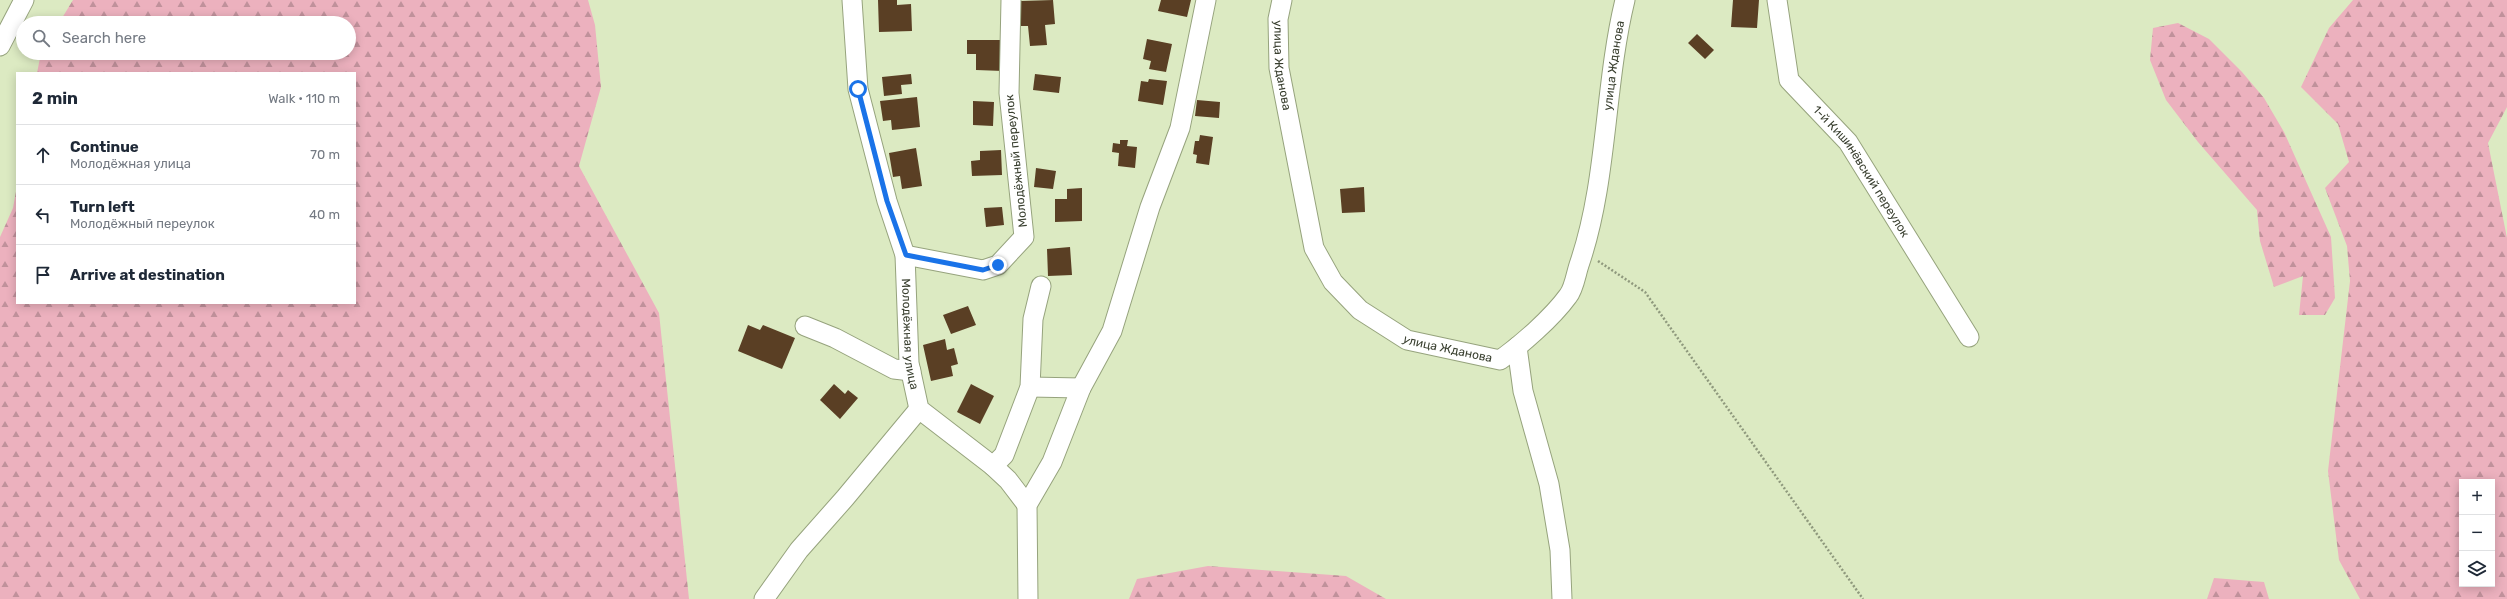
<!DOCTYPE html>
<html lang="en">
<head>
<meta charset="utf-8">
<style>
  :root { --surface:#fff; --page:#f6f6f7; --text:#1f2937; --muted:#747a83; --line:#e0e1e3 }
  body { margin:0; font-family:Rubik,sans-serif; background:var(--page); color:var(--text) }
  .controls { position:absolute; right:12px; bottom:12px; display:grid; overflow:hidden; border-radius:0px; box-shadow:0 2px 10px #0003 }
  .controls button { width:36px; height:36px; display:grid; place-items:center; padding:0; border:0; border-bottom:1px solid var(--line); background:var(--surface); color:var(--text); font:20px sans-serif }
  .stop { position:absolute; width:12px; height:12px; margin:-9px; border:3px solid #1a73e8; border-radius:50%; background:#fff }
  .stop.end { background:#1a73e8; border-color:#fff; box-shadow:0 1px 4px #0008 }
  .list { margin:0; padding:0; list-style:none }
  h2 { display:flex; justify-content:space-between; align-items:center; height:52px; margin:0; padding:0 16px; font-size:17px }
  h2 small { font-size:13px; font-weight:400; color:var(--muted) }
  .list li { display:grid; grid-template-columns:26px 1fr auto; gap:12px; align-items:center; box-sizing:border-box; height:60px; padding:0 16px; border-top:1px solid var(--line) }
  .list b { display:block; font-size:15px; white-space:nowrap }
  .list p { margin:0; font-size:13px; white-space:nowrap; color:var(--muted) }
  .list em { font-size:13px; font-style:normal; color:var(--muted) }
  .icon { flex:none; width:22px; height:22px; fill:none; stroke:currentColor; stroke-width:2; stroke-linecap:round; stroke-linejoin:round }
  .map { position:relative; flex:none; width:2507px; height:599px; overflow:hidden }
  .search { position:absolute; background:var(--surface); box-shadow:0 2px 10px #0003; left:16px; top:16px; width:340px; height:44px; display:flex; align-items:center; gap:10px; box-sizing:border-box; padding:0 14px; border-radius:22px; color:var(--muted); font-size:15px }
  .panel { position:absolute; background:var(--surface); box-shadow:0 2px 10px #0003; left:16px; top:72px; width:340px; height:232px; border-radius:0px }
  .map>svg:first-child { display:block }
  .forest { fill:url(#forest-firs); fill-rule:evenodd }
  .building { fill:#5a3f24 }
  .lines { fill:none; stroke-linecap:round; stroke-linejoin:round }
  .minor-casing { stroke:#96a37d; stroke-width:21 }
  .path { stroke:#8f997d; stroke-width:2.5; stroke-dasharray:2 2; stroke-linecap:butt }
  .minor { stroke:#fff; stroke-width:19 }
  .route { stroke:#1a73e8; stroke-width:5 }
  .labels { text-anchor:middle; stroke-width:4; stroke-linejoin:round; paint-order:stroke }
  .street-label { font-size:12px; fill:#393f2f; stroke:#fff }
</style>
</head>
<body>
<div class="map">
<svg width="2507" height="599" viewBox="0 0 2507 599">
  <defs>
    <pattern id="forest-firs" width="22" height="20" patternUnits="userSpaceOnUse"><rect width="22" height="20" fill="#ecb1be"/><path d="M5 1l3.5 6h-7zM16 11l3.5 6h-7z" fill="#c0919b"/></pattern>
  </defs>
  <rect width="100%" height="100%" fill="#dceac2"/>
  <path class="forest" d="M73,0H588L595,25L601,87L579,166L659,313L689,599H0V237L13,208L17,186V303H355V73H37L41,53H349V23H59Z
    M2353,0H2507V107L2488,143L2507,238V599H2360L2339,560L2328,471L2350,281L2347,246L2325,188L2349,162L2338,124L2301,87L2329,28ZM2462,482H2492V584H2462Z
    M2178,23L2209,39L2242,72L2264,98L2284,132L2331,237L2335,298L2325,315H2299L2303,276L2274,287L2260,241L2257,210L2198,142L2166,100L2150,60L2153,28Z
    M1208,566L1346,576L1386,599H1129L1137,579Z
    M2214,578L2264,582L2269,599H2207Z"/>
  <path class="building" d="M878,0H897V5L911,4L912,31L879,32Z
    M1053,0L1055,24L1045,25L1047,45L1030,46L1028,26H1021L1020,1Z
    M1161,0H1191L1187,17L1158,11Z
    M1733,0H1759L1757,28L1731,27Z
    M1697,34L1714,50L1705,59L1688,43Z
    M1147,39L1172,44L1166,72L1149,69L1151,61L1143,59Z
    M967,40H1004L1003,71L976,70V54H967Z
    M911,74L912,84L901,85L902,94L884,96L882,77Z
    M1035,74L1061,77L1059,93L1033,90Z
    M1149,79L1167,81L1163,105L1138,101L1141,81L1148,82Z
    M917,97L920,127L892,130L891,120L883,121L880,101Z
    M1197,100L1220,102L1219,118L1195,116Z
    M973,101L994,102L993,126L973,125Z
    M1200,135L1213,137L1209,165L1196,163L1197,155L1193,154L1195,141H1199Z
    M1120,140H1128L1127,146L1137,147L1135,168L1118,166L1119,153L1112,152L1113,143L1120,144Z
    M916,148L922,186L902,189L900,176L893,177L889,153Z
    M1001,150L1002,175L972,176L971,161L980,160V151Z
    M1036,168L1056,171L1053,189L1034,187Z
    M1364,187L1365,212L1342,213L1340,189Z
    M1082,188V221L1055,222V199H1067V189Z
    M1002,207L1004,225L986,227L984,208Z
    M1070,247L1072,275L1048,276L1047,249Z
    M968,306L976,325L951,334L943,315Z
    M748,325L760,330L763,325L795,338L782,369L738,351Z
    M945,339L947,350L954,348L958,364L951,366L953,376L931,381L923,345Z
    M834,384L845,394L848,390L858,398L840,419L820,400Z
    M971,384L994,396L980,424L957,412Z"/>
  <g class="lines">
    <g class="minor-casing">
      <g id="minor">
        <path id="s1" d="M852,0L858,89L887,201L905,255L909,363L919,409L993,466L1008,480L1027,505"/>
        <path id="s2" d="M1282,0L1278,19L1279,68L1314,248L1333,282L1360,310L1407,340L1500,360C1521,345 1552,318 1568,296C1574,289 1576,274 1579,265C1608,181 1604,86 1625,0"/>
        <path id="s3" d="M1777,0L1789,80L1848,142L1969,337"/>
        <path d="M0,46L24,0"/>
        <path d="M905,255L983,270L998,265L1024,237L1009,93L1011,0"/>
        <path d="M805,326L835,338L894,369L911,371"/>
        <path d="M1517,347L1523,391L1549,484L1560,550L1562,599"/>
        <path d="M1030,387L1081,388"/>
        <path d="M993,466L1004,455L1030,387L1033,319L1041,286"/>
        <path d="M764,599L799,550L845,498L919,409"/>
        <path d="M1028,599L1027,505L1052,462L1081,388L1112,331L1150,207L1180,128L1206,0"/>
      </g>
    </g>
    <path class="path" d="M1598,261L1645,292L1863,599"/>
    <use href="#minor" class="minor"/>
  </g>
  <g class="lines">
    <path class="route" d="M858,89L887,201L906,255L983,270L998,265"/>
  </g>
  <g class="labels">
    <g class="street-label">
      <text dy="4" stroke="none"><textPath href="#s2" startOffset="66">улица Жданова</textPath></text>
      <text dy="4" stroke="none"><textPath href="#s2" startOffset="810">улица Жданова</textPath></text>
      <text transform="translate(1016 161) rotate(-96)" y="4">Молодёжный переулок</text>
      <text dy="4" stroke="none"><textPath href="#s3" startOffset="198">1-й Кишинёвский переулок</textPath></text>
      <text dy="4" stroke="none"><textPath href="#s1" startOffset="341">Молодёжная улица</textPath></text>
      <text dy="4" stroke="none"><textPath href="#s2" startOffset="427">улица Жданова</textPath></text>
    </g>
  </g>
</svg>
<div class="controls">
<button>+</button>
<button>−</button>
<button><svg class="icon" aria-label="layers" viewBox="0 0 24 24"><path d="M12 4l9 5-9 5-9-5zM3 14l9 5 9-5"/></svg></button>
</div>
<div class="stop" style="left:858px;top:89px"></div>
<div class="stop end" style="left:998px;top:265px"></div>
<div class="search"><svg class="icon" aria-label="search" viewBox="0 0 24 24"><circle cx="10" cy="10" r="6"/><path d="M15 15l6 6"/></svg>Search here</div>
<section class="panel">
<h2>2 min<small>Walk · 110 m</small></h2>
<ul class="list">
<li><svg class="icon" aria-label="ahead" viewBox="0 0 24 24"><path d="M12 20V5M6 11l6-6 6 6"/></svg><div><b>Continue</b><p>Молодёжная улица</p></div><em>70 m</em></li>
<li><svg class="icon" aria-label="left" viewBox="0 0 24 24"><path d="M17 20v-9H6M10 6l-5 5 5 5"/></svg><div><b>Turn left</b><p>Молодёжный переулок</p></div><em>40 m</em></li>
<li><svg class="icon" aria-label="arrive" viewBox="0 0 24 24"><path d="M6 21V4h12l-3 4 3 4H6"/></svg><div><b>Arrive at destination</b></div></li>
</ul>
</section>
</div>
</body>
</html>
